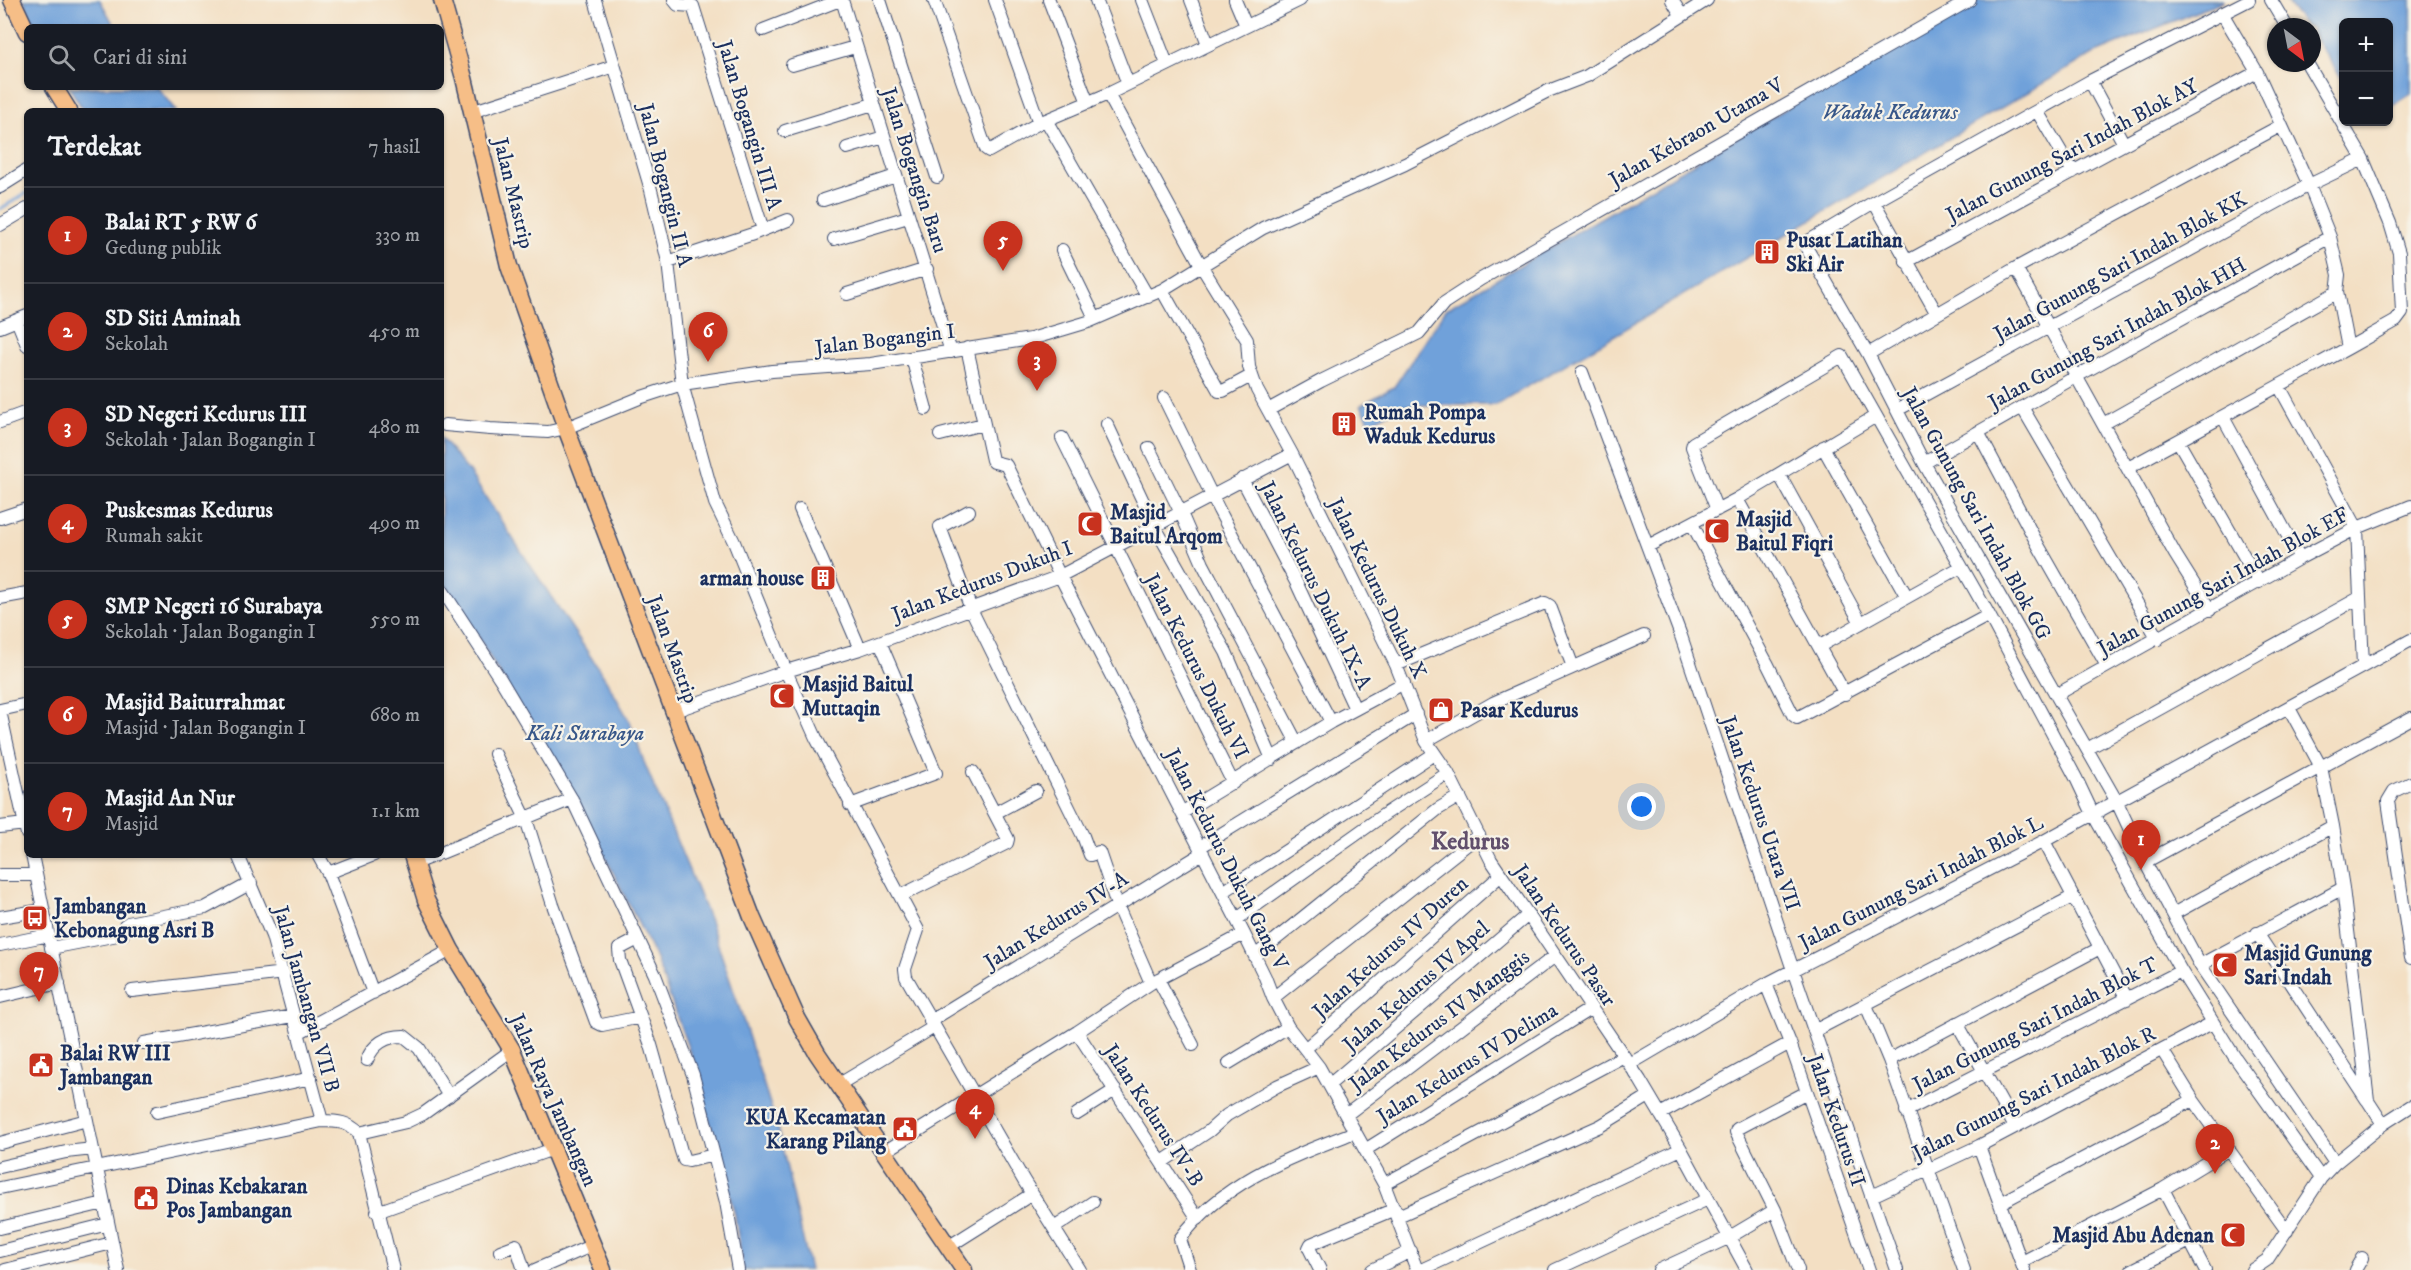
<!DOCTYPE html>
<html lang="id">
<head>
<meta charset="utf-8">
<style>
  :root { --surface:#171b24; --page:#242831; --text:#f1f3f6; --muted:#9ea1a6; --line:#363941; --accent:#c8321e }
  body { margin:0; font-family:"IM FELL DW Pica",serif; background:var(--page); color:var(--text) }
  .controls { position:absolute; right:18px; top:18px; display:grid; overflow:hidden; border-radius:9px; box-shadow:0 2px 4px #0004 }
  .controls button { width:54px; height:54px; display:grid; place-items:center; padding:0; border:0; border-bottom:2px solid var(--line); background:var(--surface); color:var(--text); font:30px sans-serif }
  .compass { position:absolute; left:2267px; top:18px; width:54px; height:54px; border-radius:50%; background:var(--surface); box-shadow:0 2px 4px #0004; rotate:148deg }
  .you { position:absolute; left:1642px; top:807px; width:21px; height:21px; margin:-15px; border:4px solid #fff; border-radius:50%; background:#1a73e8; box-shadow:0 0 0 9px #1a73e833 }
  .badge { display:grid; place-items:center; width:39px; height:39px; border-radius:50%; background:var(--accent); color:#fff; font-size:20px; font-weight:700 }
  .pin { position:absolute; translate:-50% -50px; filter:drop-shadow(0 2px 3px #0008) }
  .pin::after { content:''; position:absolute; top:32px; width:21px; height:18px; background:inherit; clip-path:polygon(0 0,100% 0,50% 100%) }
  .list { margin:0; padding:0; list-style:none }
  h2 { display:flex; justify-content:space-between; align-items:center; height:78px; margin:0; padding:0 24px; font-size:26px }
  h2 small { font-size:20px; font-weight:400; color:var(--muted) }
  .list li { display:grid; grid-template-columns:39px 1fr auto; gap:18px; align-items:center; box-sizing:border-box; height:96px; padding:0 24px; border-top:2px solid var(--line) }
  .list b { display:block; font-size:22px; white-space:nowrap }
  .list p { margin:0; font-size:20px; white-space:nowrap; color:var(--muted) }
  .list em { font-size:20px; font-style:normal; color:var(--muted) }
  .icon { flex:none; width:33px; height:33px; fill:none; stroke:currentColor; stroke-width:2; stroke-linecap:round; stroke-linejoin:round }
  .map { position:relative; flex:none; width:2411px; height:1270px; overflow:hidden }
  .search { position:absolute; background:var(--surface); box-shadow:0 2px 4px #0004; left:24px; top:24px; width:420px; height:66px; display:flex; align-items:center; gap:15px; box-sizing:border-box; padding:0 21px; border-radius:9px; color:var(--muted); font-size:22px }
  .panel { position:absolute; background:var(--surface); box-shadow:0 2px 4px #0004; left:24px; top:108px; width:420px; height:750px; border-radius:9px }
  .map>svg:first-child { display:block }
  .water { fill:#6fa1da; stroke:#45689c; stroke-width:1.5 }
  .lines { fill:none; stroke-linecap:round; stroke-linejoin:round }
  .stream { stroke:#6fa1da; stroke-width:3 }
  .minor-casing { stroke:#3b496d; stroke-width:14 }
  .major-casing { stroke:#3b496d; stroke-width:19 }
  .minor { stroke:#fff; stroke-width:12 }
  .major { stroke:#f6be87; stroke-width:16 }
  .labels { text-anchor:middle; stroke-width:4.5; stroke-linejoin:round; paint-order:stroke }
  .street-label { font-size:21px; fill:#1b2f5e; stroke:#f7f3e8 }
  .poi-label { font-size:21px; font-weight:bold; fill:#1b2f5e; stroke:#f7f3e8; text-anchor:start }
  .water-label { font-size:22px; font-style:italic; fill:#385789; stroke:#f7f3e8 }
  .quarter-label { font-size:24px; font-weight:bold; fill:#614f6c; stroke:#f7f3e8 }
</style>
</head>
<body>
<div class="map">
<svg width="2411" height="1270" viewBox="0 0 2411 1270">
  <rect width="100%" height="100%" fill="#f7f3e8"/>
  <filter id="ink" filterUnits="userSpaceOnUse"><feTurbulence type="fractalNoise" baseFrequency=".0167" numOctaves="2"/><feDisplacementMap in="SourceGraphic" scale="12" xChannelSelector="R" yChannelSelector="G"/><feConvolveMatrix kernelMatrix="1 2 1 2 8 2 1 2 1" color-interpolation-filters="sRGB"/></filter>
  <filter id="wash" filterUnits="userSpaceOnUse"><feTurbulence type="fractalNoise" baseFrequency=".008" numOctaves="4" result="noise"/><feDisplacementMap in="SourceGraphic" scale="24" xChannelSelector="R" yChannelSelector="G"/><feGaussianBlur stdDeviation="1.35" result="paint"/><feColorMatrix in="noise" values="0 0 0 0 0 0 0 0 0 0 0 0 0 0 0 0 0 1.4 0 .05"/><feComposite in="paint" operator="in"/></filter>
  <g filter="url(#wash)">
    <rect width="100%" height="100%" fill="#f3dfc3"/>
    <path class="water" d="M24,0H100L115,27H35Z
      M1979,0H2225L2093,54L1496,405H1403L1370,423L1361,405L1394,387L1446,309L1891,47Z
      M2285,0H2411V94L2389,108L2388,22H2344L2343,80L2312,34V27H2306Z
      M69,87H157L176,111H84Z
      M441,438L469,472L606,680L630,722L644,762L710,921L739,1007L778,1129L810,1270H743L735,1215L693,1061L656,959L597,840L463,611L441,580Z"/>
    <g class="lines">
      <path class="stream" d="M0,209L27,193"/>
    </g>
  </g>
  <g filter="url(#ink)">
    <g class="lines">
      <g class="minor-casing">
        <path id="minor" d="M595,0L651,190L668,262L682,384L715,503L734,542L786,671L816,738L918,930L905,969L906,977L1024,1181L1080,1270
          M674,0L678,5L693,6
          M842,0L951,352
          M880,0L937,177
          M934,0L986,149L989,151L1039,123L1108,94L1300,0
          M995,0L1039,123
          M1049,0L1088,103
          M1096,0L1128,84
          M1142,0L1167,64
          M1191,0L1208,44
          M1235,0L1246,26
          M1672,0L1682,16
          M2249,0L2090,81L1874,202L1807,242L1806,247L1868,354L1924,463L2117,802L2145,862L2200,965L2335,1163
          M2271,0L2287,27
          M693,6L763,230
          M2222,13L2257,72L2309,185L2330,237L2339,275L2337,292L2348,348
          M763,30L840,0
          M792,65L855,47
          M2090,81L2124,144
          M1108,94L1202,267L1247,340L1249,367L1257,390L1292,454L1396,665L1426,741L1448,773L1491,860L1640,1080L1681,1149L1747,1270
          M2037,111L2073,172
          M471,112L614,66
          M1046,120L1148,297
          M785,131L873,104
          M847,148L884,137
          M0,187L27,170
          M823,200L896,176
          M1874,202L1937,314
          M0,225L27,209
          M834,239L908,217
          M1062,250L1095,318
          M668,262L753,234L788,220
          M1906,262L2257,72
          M2016,268L2175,554L2210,610
          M1162,290L1219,391H1223L1251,376
          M847,294L927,269
          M17,320L27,345
          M0,327L27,316
          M967,348L992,460L994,462L1006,465L1060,576L1244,934L1265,977L1273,998L1288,1027L1319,1067L1384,1184L1417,1270
          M1868,354L2016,268L2282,125
          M912,358L926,409
          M1582,372L1681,636L1793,970L1897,1270
          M2279,386L2357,528L2363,666
          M1164,398L1219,510L1331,722
          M2022,407L2158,639
          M1268,410L1321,381L1419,333L1444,303L1481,279L1970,0
          M1897,410L2309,185L2363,159
          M2223,417L2300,558
          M0,422L27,412
          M1107,424L1155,527L1226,652L1272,759
          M2103,424L2337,292
          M445,425L490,429L548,432L566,428L642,397L682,384L772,371L871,364L1031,339L1088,322L1162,290L1263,228L1405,164L1548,91L1587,76L1707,0
          M1978,432L2038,545L2107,666
          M940,435L983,424
          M1062,438L1233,783
          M2178,441L2259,582
          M1823,447L1907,597
          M1149,448L1181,513L1203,564L1297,743
          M1924,463L2077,376L2330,237
          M2128,468L2348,348L2396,321L2402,313L2399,253L2390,223L2363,159L2307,63
          M1779,474L1861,623
          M1242,479L1297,584L1355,709
          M1737,499L1845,694
          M800,509L860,649
          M1717,510L1692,447L1693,443L1842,356L1989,615L2076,778L2093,814L2181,971L2234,1056L2321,1178
          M969,511L940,527L971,609L1083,836L1090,855L1099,852L1117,905L1151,983
          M0,518L27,509
          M1692,524L1767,663L1793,715L1797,718L1989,615
          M1648,546L1737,499L1876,416
          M441,588L501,680L573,801L655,975L693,1075L726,1202L738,1270
          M0,598L27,593
          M1820,646L1961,567
          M1396,665L1545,603L1550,606L1573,667
          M2056,695L2300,558L2357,528L2411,506
          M2289,708L2321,767L2333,826L2343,888L2368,1101L2383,1124
          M0,710L27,704
          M0,711L27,834
          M672,712L786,671L860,649L1060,576L1292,454
          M1426,741L1493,703L1644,636
          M2087,749L2359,598
          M495,754L526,819L553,905L596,1022L602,1025L641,1017
          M2411,783L2394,791L2388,801L2411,958
          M850,805L936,773L880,642
          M1183,812L1331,722L1404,683
          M995,813L1036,791
          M0,827L25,824
          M2044,841L2127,999
          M1200,847L1416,714
          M441,853L572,799
          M32,855L118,1270
          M238,855L272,936L322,1121
          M318,855L328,873L373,993
          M2145,862L2411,718
          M415,863L436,855
          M328,873L374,855
          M0,875H36
          M1223,892L1434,754
          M900,896L1007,843L1008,839L973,772
          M2173,914L2333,826
          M0,917L43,910
          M1237,919L1385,814L1448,773
          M2257,933L2367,1100
          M638,939L619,949L620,960L651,1045L681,1151L684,1160L689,1161L714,1155
          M0,945L49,935
          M51,948L123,934L125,925L128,923L205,908L251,883
          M1255,956L1438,809L1460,796
          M2200,965L2343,888
          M1158,979L1193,1045
          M1766,984L1790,1043L1869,1270
          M132,991L284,973
          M0,997L59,983
          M1273,998L1479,835
          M1866,1005L1889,1060L1964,1270
          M930,1021L1203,853
          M1957,1023L2015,1127
          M1814,1031L2072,897
          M1077,1032L1198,1219
          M298,1033L451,950
          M144,1043L293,1016
          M1305,1049L1501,875
          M2162,1050L2193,1100L2287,1231
          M367,1060C373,1044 386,1036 404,1036L419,1048L449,1096
          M1889,1060L2100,948
          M1229,1063L1288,1027
          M1630,1064L1766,984L2044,841L2411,640
          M838,1085L934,1027
          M1329,1085L1528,915
          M1906,1111L2181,971
          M157,1112L311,1078
          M1077,1114L1115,1090
          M1660,1114L1790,1043
          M1346,1115L1555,956
          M359,1133L406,1122L423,1114L512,1050
          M359,1133L393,1270
          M0,1143L87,1120
          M1979,1146L2024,1270
          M1365,1150L1590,1009
          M884,1152L1077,1032L1151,983L1244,934
          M1162,1162L1209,1131L1227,1115L1277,1086L1319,1067
          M0,1167L66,1152L93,1149
          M1384,1184L1624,1056
          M0,1188L322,1121C338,1121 348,1122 359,1133
          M2163,1189L2205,1270
          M1872,1196L1979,1146L2212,1023
          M2002,1202L2193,1100
          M377,1212L553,1149
          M1398,1216L1600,1126L1649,1096
          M0,1228L104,1203
          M1054,1228L1093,1202
          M948,1247L1032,1194
          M0,1251L108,1224
          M500,1251L516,1245L524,1270
          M2022,1262L2163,1189L2229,1149
          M5,1270L112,1243
          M535,1270L593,1245
          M1190,1270L1180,1239C1223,1181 1291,1157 1355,1132
          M1320,1270L1309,1248L1311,1244L1395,1209
          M1372,1270L1411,1251
          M1421,1270L1681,1149
          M1555,1270L1708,1199
          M1659,1270L1728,1238L1775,1210
          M1798,1270L1775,1210L1736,1132L1737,1129L1807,1092
          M2132,1270L2190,1241
          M2252,1270L2267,1260L2321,1178L2335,1163L2383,1124L2411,1106
          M2355,1270L2362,1258"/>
      </g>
      <g class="major-casing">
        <path id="major" d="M12,0L27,32
          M442,0L464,78L509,266L566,428L752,917L797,1018L817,1053L964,1270
          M54,87L69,111
          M412,855L426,900L451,950L512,1050L603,1270"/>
      </g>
      <use href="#minor" class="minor"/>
      <use href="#major" class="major"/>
    </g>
  </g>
  <defs>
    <g id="building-square" transform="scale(1.35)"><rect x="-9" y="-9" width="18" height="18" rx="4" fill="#c8321e" stroke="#f7f3e8"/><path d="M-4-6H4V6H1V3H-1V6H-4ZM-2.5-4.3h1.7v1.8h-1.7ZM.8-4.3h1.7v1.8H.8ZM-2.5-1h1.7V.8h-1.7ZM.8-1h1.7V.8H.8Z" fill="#fff"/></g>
    <g id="mosque-square" transform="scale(1.35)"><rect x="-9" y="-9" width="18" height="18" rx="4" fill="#c8321e" stroke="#f7f3e8"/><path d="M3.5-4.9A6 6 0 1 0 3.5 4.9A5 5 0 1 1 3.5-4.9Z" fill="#fff"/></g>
    <g id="shop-square" transform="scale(1.35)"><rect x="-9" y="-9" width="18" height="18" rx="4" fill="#c8321e" stroke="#f7f3e8"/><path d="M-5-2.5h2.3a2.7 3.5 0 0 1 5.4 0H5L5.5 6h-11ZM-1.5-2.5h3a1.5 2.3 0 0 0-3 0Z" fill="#fff"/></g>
    <g id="bus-square" transform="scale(1.35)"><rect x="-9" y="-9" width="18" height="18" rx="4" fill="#c8321e" stroke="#f7f3e8"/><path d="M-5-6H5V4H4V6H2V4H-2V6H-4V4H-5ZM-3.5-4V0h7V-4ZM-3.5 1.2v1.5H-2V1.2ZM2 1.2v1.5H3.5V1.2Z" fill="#fff"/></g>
    <g id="civic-square" transform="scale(1.35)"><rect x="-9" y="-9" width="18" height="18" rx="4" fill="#c8321e" stroke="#f7f3e8"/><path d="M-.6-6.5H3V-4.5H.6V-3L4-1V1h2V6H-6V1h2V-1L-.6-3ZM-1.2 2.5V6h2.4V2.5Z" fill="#fff"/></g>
  </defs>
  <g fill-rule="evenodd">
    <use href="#building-square" x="1767" y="252"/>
    <use href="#building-square" x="1344" y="424"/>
    <use href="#mosque-square" x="1090" y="524"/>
    <use href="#mosque-square" x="1717" y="531"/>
    <use href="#building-square" x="823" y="578"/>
    <use href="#mosque-square" x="782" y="696"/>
    <use href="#shop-square" x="1441" y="710"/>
    <use href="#bus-square" x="35" y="918"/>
    <use href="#mosque-square" x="2225" y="965"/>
    <use href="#civic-square" x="41" y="1065"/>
    <use href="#civic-square" x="905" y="1129"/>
    <use href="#civic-square" x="146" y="1198"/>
    <use href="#mosque-square" x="2233" y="1235"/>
  </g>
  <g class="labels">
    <g class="street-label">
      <text transform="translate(750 125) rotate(73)" y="7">Jalan Bogangin III A</text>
      <text transform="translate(1696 132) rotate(-30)" y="7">Jalan Kebraon Utama V</text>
      <text transform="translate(2072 150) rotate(-28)" y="7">Jalan Gunung Sari Indah Blok AY</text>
      <text transform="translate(915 170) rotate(72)" y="7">Jalan Bogangin Baru</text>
      <text transform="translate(666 185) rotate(76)" y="7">Jalan Bogangin II A</text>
      <text transform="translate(514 193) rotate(76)" y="7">Jalan Mastrip</text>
      <text transform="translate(2120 266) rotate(-29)" y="7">Jalan Gunung Sari Indah Blok KK</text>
      <text transform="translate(2117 333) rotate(-29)" y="7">Jalan Gunung Sari Indah Blok HH</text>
      <text transform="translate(885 339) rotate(-7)" y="7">Jalan Bogangin I</text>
      <text transform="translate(1977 513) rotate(61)" y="7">Jalan Gunung Sari Indah Blok GG</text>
      <text transform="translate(982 581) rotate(-21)" y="7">Jalan Kedurus Dukuh I</text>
      <text transform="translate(2223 581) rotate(-29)" y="7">Jalan Gunung Sari Indah Blok EF</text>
      <text transform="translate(1316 585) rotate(64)" y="7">Jalan Kedurus Dukuh IX-A</text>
      <text transform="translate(1378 588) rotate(64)" y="7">Jalan Kedurus Dukuh X</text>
      <text transform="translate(673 649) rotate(70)" y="7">Jalan Mastrip</text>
      <text transform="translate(1197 666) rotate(63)" y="7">Jalan Kedurus Dukuh VI</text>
      <text transform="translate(1761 813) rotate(71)" y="7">Jalan Kedurus Utara VII</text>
      <text transform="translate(1227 859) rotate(63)" y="7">Jalan Kedurus Dukuh Gang V</text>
      <text transform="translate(1921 882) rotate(-27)" y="7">Jalan Gunung Sari Indah Blok L</text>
      <text transform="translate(1056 920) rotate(-32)" y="7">Jalan Kedurus IV-A</text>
      <text transform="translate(1565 935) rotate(56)" y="7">Jalan Kedurus Pasar</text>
      <text transform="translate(1390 947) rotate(-42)" y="7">Jalan Kedurus IV Duren</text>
      <text transform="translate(1416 986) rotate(-41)" y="7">Jalan Kedurus IV Apel</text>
      <text transform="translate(307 999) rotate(74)" y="7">Jalan Jambangan VII B</text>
      <text transform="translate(1439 1020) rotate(-37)" y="7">Jalan Kedurus IV Manggis</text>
      <text transform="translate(2035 1024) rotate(-27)" y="7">Jalan Gunung Sari Indah Blok T</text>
      <text transform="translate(1467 1063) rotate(-32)" y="7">Jalan Kedurus IV Delima</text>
      <text transform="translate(2034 1093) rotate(-27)" y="7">Jalan Gunung Sari Indah Blok R</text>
      <text transform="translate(554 1100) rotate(66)" y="7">Jalan Raya Jambangan</text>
      <text transform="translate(1154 1115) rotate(57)" y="7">Jalan Kedurus IV-B</text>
      <text transform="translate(1837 1120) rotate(71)" y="7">Jalan Kedurus II</text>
    </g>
    <g class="poi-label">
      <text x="1786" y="247">Pusat Latihan<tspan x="1786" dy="24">Ski Air</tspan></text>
      <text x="1364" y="419">Rumah Pompa<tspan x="1364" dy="24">Waduk Kedurus</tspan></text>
      <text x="1110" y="519">Masjid<tspan x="1110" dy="24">Baitul Arqom</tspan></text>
      <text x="1736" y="526">Masjid<tspan x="1736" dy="24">Baitul Fiqri</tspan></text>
      <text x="804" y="585" text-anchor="end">arman house</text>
      <text x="802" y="691">Masjid Baitul<tspan x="802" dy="24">Muttaqin</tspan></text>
      <text x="1460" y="717">Pasar Kedurus</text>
      <text x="54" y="913">Jambangan<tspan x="54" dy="24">Kebonagung Asri B</tspan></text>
      <text x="2244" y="960">Masjid Gunung<tspan x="2244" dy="24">Sari Indah</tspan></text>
      <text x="60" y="1060">Balai RW III<tspan x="60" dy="24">Jambangan</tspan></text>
      <text x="886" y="1124" text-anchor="end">KUA Kecamatan<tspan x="886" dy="24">Karang Pilang</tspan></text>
      <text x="166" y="1193">Dinas Kebakaran<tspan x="166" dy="24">Pos Jambangan</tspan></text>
      <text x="2214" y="1242" text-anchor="end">Masjid Abu Adenan</text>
    </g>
    <g class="water-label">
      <text x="1890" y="119">Waduk Kedurus</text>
      <text x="585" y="740">Kali Surabaya</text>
    </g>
    <g class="quarter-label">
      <text x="1470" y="849">Kedurus</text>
    </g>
  </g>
</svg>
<div class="controls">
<button>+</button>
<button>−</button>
</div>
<svg class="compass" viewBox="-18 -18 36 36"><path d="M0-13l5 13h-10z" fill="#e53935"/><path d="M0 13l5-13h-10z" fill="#9ea1a6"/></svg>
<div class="you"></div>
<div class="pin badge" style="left:2141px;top:870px">1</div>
<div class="pin badge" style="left:2215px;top:1174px">2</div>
<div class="pin badge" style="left:1037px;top:391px">3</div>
<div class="pin badge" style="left:975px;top:1139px">4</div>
<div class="pin badge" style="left:1003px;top:271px">5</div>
<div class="pin badge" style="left:708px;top:362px">6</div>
<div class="pin badge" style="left:39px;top:1002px">7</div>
<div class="search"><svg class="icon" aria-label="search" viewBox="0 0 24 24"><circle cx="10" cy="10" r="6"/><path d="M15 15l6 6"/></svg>Cari di sini</div>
<section class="panel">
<h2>Terdekat<small>7 hasil</small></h2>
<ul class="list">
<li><span class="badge">1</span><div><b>Balai RT 5 RW 6</b><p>Gedung publik</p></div><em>330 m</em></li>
<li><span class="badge">2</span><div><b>SD Siti Aminah</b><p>Sekolah</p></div><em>450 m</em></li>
<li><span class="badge">3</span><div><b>SD Negeri Kedurus III</b><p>Sekolah · Jalan Bogangin I</p></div><em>480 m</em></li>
<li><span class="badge">4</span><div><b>Puskesmas Kedurus</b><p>Rumah sakit</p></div><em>490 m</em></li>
<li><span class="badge">5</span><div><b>SMP Negeri 16 Surabaya</b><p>Sekolah · Jalan Bogangin I</p></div><em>550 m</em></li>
<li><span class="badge">6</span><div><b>Masjid Baiturrahmat</b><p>Masjid · Jalan Bogangin I</p></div><em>680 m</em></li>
<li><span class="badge">7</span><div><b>Masjid An Nur</b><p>Masjid</p></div><em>1.1 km</em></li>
</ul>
</section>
</div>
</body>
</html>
